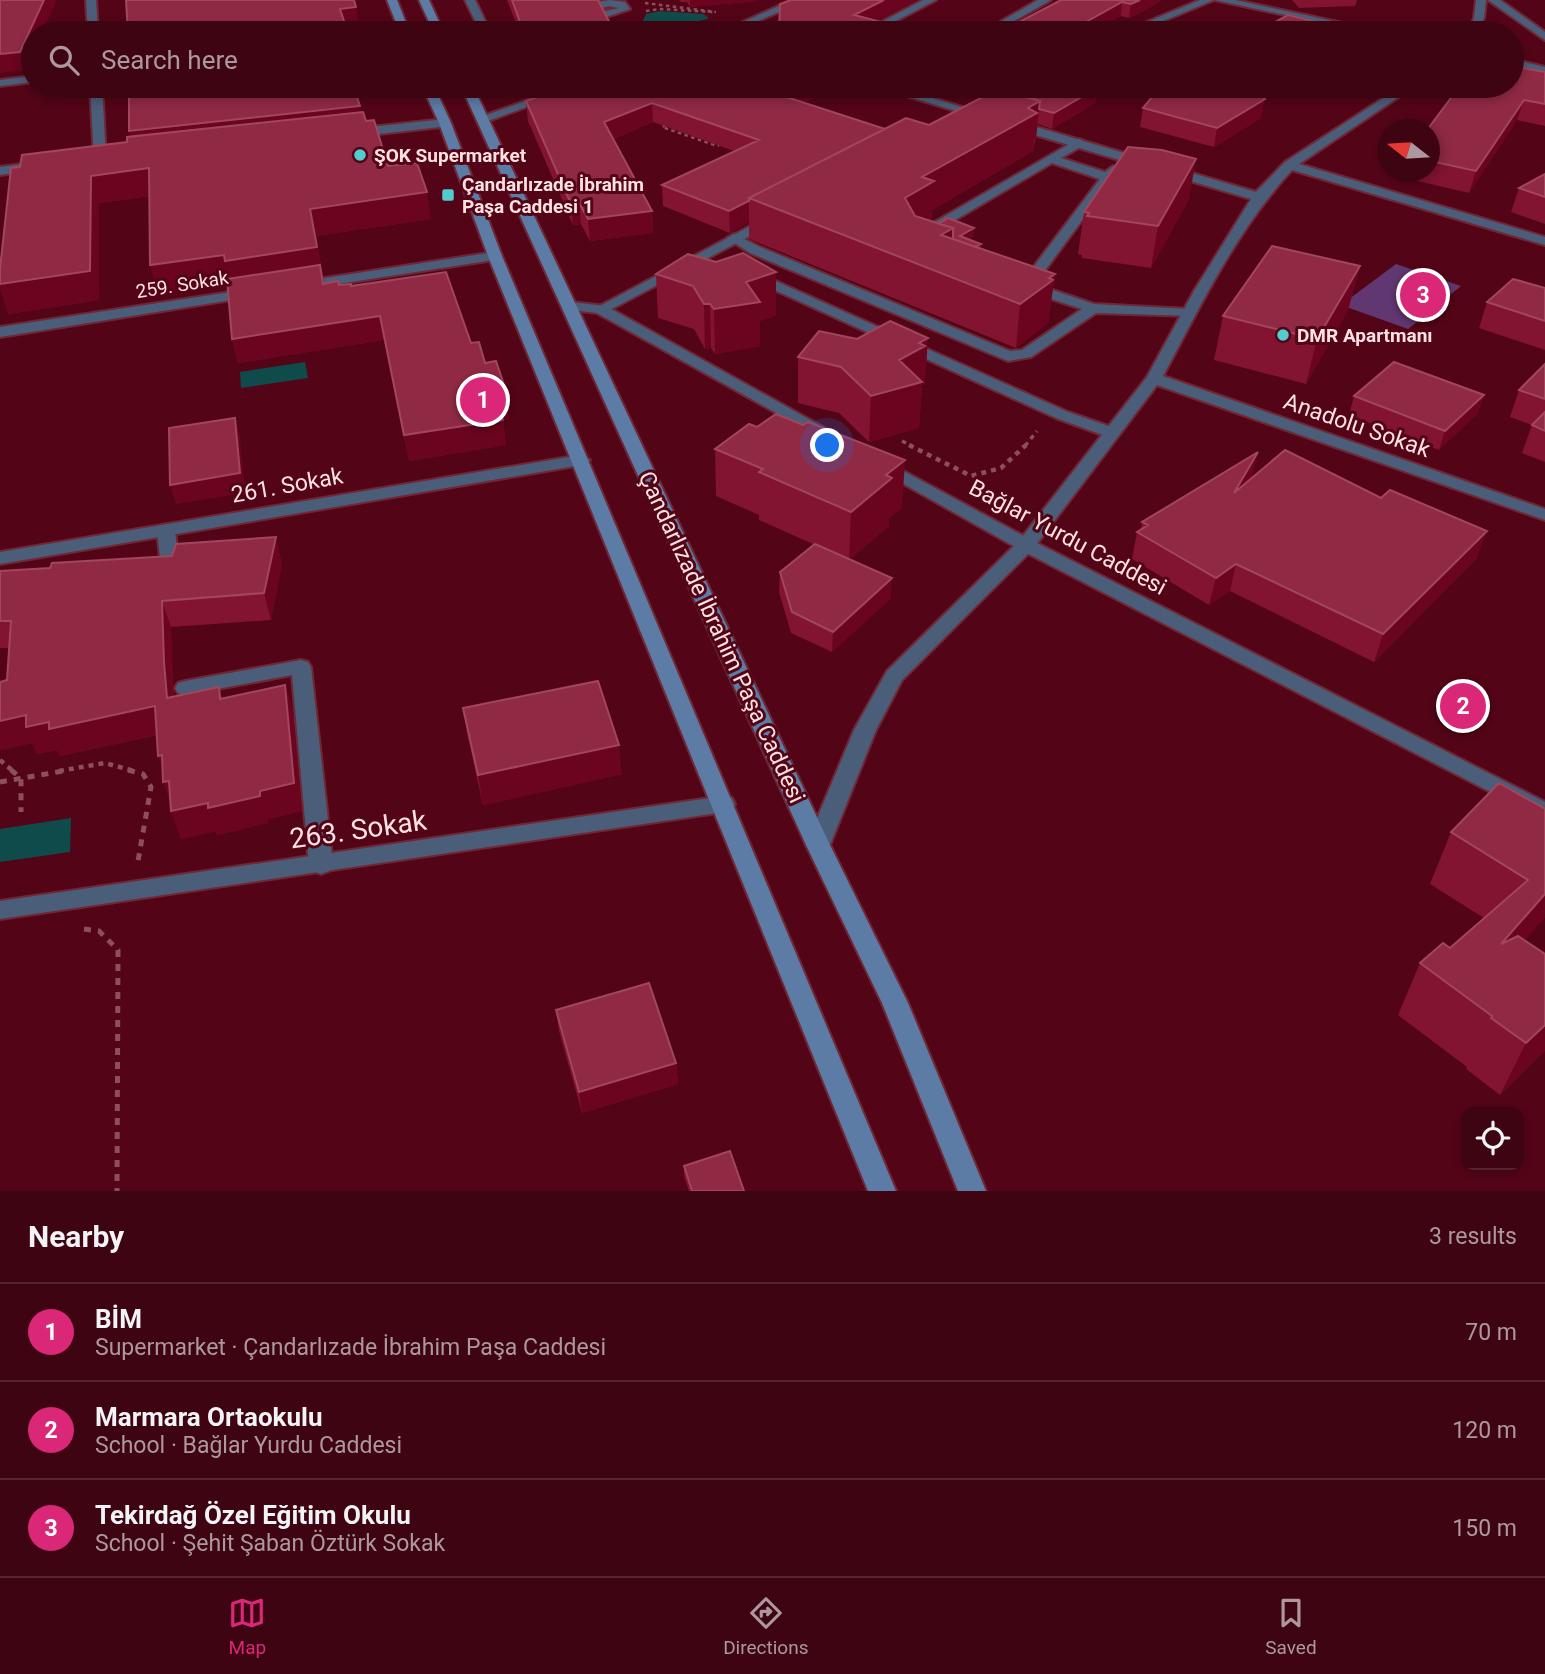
<!DOCTYPE html>
<html lang="en">
<head>
<meta charset="utf-8">
<style>
  :root { --surface:#3e0411; --page:#49121f; --text:#f1f3f6; --muted:#ad989f; --line:#572531; --accent:#db2777 }
  body { margin:0; font-family:Roboto,sans-serif; background:var(--page); color:var(--text) }
  .controls { position:absolute; right:21px; bottom:21px; display:grid; overflow:hidden; border-radius:14px; box-shadow:0 4px 10px #0003 }
  .controls button { width:63px; height:63px; display:grid; place-items:center; padding:0; border:0; border-bottom:2px solid var(--line); background:var(--surface); color:var(--text); font:35px sans-serif }
  .compass { position:absolute; left:1377px; top:119px; width:63px; height:63px; border-radius:50%; background:var(--surface); box-shadow:0 4px 10px #0003; rotate:287deg }
  .you { position:absolute; left:828px; top:446px; width:24px; height:24px; margin:-18px; border:5px solid #fff; border-radius:50%; background:#1a73e8; box-shadow:0 0 0 10px #1a73e833 }
  .badge { display:grid; place-items:center; width:46px; height:46px; border-radius:50%; background:var(--accent); color:#fff; font-size:23px; font-weight:700 }
  .pin { position:absolute; translate:-50% -50%; border:4px solid #fff; box-shadow:0 2px 7px #0006 }
  .list { margin:0; padding:0; list-style:none }
  h2 { display:flex; justify-content:space-between; align-items:center; height:91px; margin:0; padding:0 28px; font-size:30px }
  h2 small { font-size:23px; font-weight:400; color:var(--muted) }
  .list li { display:grid; grid-template-columns:46px 1fr auto; gap:21px; align-items:center; box-sizing:border-box; height:98px; padding:0 28px; border-top:2px solid var(--line) }
  .list b { display:block; font-size:26px; white-space:nowrap }
  .list p { margin:0; font-size:23px; white-space:nowrap; color:var(--muted) }
  .list em { font-size:23px; font-style:normal; color:var(--muted) }
  .icon { flex:none; width:38px; height:38px; fill:none; stroke:currentColor; stroke-width:2; stroke-linecap:round; stroke-linejoin:round }
  .map { position:relative; flex:none; width:1545px; height:1191px; overflow:hidden }
  .search { position:absolute; background:var(--surface); box-shadow:0 4px 10px #0003; left:21px; right:21px; top:21px; height:77px; display:flex; align-items:center; gap:18px; box-sizing:border-box; padding:0 24px; border-radius:38px; color:var(--muted); font-size:26px }
  .sheet { height:385px; background:var(--surface) }
  nav { display:flex; justify-content:space-around; align-items:center; box-sizing:border-box; height:98px; border-top:2px solid var(--line); background:var(--surface); font-size:19px; color:var(--muted) }
  nav a { display:grid; justify-items:center; gap:4px }
  nav .on { color:var(--accent) }
  .map>svg:first-child { display:block }
  .green { fill:#613771 }
  .water { fill:#0f4b4b }
  .lines { fill:none; stroke-linecap:round; stroke-linejoin:round }
  .service-casing { stroke:#6e2837; stroke-width:4 }
  .minor-casing { stroke:#6e2837; stroke-width:4 }
  .tertiary-casing { stroke:#6e2837; stroke-width:4 }
  .secondary-casing { stroke:#6e2837; stroke-width:4 }
  .path-far3 { stroke:#8c4f5b; stroke-width:2.5; stroke-dasharray:3.5 3.5; stroke-linecap:butt }
  .path-far2 { stroke:#8c4f5b; stroke-width:3.5; stroke-dasharray:4.5 4.5; stroke-linecap:butt }
  .path-far1 { stroke:#8c4f5b; stroke-width:4.5; stroke-dasharray:5 5; stroke-linecap:butt }
  .path { stroke:#8c4f5b; stroke-width:5; stroke-dasharray:7 7; stroke-linecap:butt }
  .service { fill:#4b5e79; fill-rule:evenodd }
  .minor { fill:#4b5e79; fill-rule:evenodd }
  .tertiary { fill:#4b5e79; fill-rule:evenodd }
  .secondary { fill:#5c7ba5; fill-rule:evenodd }
  .wall { fill:#821331 }
  .shaded-wall { fill:#6a041f }
  .building { fill:#902a44; stroke:#a1465d; stroke-width:2 }
  .poi-dot { fill:#52cdce; stroke:#530517; stroke-width:2.5 }
  .labels { text-anchor:middle; stroke-width:6; stroke-linejoin:round; paint-order:stroke }
  .far-poi-label { font-size:19px; font-weight:bold; fill:#fee1e1; stroke:#530517; text-anchor:start }
  .far-street-label { font-size:19px; fill:#fee1e1; stroke:#530517 }
  .street-label { font-size:23px; fill:#fee1e1; stroke:#530517 }
  .near-street-label { font-size:28px; fill:#fee1e1; stroke:#530517 }
</style>
</head>
<body>
<div class="map">
<svg width="1545" height="1191" viewBox="0 0 1545 1191">
  <rect width="100%" height="100%" fill="#530517"/>
  <path class="green" d="M1396,264L1461,286L1408,329L1341,305Z"/>
  <path class="water" d="M660,11L703,14L709,18C700,23 654,26 643,21L646,14Z
    M305,362L308,378L241,388L240,372Z
    M71,818L70,852L0,862V829Z"/>
  <g class="lines">
    <g class="service-casing">
      <path id="service" d="M465,0H475L491,33H481Z
        M610,0L625,2L630,9L606,17L587,10L591,3ZM609,6L619,8L606,11L598,9Z
        M923,0H936L875,32L866,30Z
        M1200,0H1214L1134,33H1120Z
        M506,86H518L520,90L510,92Z
        M1078,139L1082,140V146L1061,158L1105,172L1113,166L1119,170L1035,284L1094,304L1189,309L1194,310L1196,313L1194,316L1096,313L1031,357L1008,361L750,253L727,238L734,234L760,247L1010,351L1022,350L1082,309L1021,289L1019,286L1100,179L1052,163L921,240H911L909,237Z
        M753,271L1068,412L1117,429L1119,433L1111,438L1056,418L748,278L746,275Z
        M166,526L175,531L178,557L169,563L160,557L157,531Z
        M301,660L308,662L311,667L333,865L329,871L321,874L313,871L309,865L292,675L185,695L178,693L175,688L178,683L185,681Z"/>
    </g>
    <g class="minor-casing">
      <path id="minor" d="M86,0H96L98,33H88Z
        M792,0H806L731,33H718Z
        M1038,0H1051L993,33H981Z
        M33,76V82L0,86V80Z
        M90,86H102L106,158L100,162L94,158Z
        M567,86H583L488,121L478,118Z
        M874,86H892L989,115L979,118Z
        M1402,86H1415L1299,164L1545,237V245L1292,170C1237,229 1201,305 1163,376L1545,509V520L1157,385L1033,549L902,680L876,730L830,845L826,851L818,854L810,851L806,845L854,730L887,671L1019,541L1147,377L1194,291L1251,199L1008,127V121H1016L1256,192L1285,162Z
        M445,119L449,120V126L352,137L346,133L352,129Z
        M37,162L41,163V169L0,175V167Z
        M773,214L780,218L778,221L606,312L601,313L594,309Z
        M495,252L502,256L500,259L299,290L292,286L299,282Z
        M251,289L256,290L258,293L256,296L0,337V327Z
        M581,455L590,460L587,464L0,564V552Z
        M724,796L732,798L735,804L732,810L724,812L0,919V901Z"/>
    </g>
    <g class="tertiary-casing">
      <path id="tertiary" d="M1215,0H1235L1390,33H1370Z
        M1476,0H1486L1484,18L1477,33H1467L1474,18Z
        M1488,0H1500L1545,32V40Z
        M1512,59L1545,67V73L1512,65Z
        M570,302L606,306L837,435L829,440L823,439L597,313L565,309L563,306L565,303Z
        M883,460L1033,541L1545,802V820L1019,549L877,469L874,465L877,461Z"/>
    </g>
    <g class="secondary-casing">
      <path id="secondary" d="M387,0H397L410,33H400Z
        M419,0H429L444,33H434Z
        M422,86H434L451,123L502,256L896,1191H868L488,256L439,123Z
        M461,86H473L830,845L908,1003L986,1191H958L882,1003L806,845Z"/>
    </g>
    <path class="path-far3" d="M645,3L716,12
      M646,11L659,9L714,12
      M640,23L656,26L704,23
      M689,114L744,133L717,146L662,127Z"/>
    <path class="path-far2" d="M902,441L912,446
      M1025,446L1037,431"/>
    <path class="path-far1" d="M909,445L971,476L1001,468L1026,445
      M0,760L13,771
      M59,771L105,763L134,771"/>
    <path class="path" d="M11,770L21,778V812
      M128,770L143,774L151,787L138,861
      M0,782L69,770
      M84,929L99,931L118,950L117,1191"/>
    <use href="#service" class="service"/>
    <use href="#minor" class="minor"/>
    <use href="#tertiary" class="tertiary"/>
    <use href="#secondary" class="secondary"/>
  </g>
  <path class="wall" d="M507,0H598L615,33H520Z
    M679,0H758V1L690,7L687,2H681Z
    M1061,0H1162L1142,12L1129,18L1121,16L1090,33H998Z
    M1292,0H1357L1355,6L1299,8Z
    M1545,72V126L1517,120L1469,193L1401,177L1402,172H1430V130Z
    M555,86H840L802,103L885,129L929,125L1023,96L1097,88L1095,103L1052,129L1038,124L1033,151L932,210L931,221L974,236L969,239L981,244L980,248L1055,274L1048,323L1016,348L749,239V222L730,233L663,206L662,185L734,151L653,122L613,139L652,211L653,233L590,241L581,224L573,225L528,121L526,101L559,89V86L556,87Z
    M1161,86H1271L1270,92L1259,93L1261,118L1214,147L1140,127L1143,108Z
    M361,113L388,166L431,219L316,236L324,283L351,286L471,343L485,363L510,419L503,420L506,445L409,461L384,340L238,363L232,339L227,284L158,293L150,196L99,203V300L8,314L11,168Z
    M1545,174V224L1511,212L1519,188Z
    M1189,199L1151,268L1082,258V255L1078,254L1084,212Z
    M688,254L776,315L760,321V346L715,354L711,348L705,349L694,329L658,318L656,274Z
    M1360,266L1348,310L1306,384L1214,360L1223,316Z
    M1545,288V350L1479,328L1487,302Z
    M798,357L925,384L922,385L919,428L869,442L839,413L798,403Z
    M1545,364V462L1522,453L1532,425L1510,417L1519,390Z
    M1484,395L1477,414L1439,450L1349,415L1354,396Z
    M715,449L902,508L889,518V526L850,559L891,598L832,652L791,633L779,592L780,572L813,544L759,520V515L716,496Z
    M1252,478L1477,558L1374,662L1230,591L1209,605L1132,559L1137,532L1141,530L1142,522Z
    M282,563L271,620L171,627L173,689L174,697L219,687L222,698L285,685L293,712L302,811L268,819V823L217,835L216,831L181,839L163,769L157,735L60,756L57,750L37,754L32,743L1,750L0,747V682L7,680L9,648H0V571Z
    M463,708L622,774L483,805L468,738Z
    M1545,809V917L1525,940L1545,954V1050L1500,1095L1466,1069L1467,1067L1398,1015L1420,963L1450,948L1484,918L1430,884L1451,832Z
    M556,1010L676,1063L678,1084L582,1113L559,1031Z
    M684,1166L744,1191H689L684,1176Z"/>
  <path class="shaded-wall" d="M44,0H57L42,33H33V52L25,70L0,73V54Z
    M690,0H758V1L690,7Z
    M884,0H919L853,33L854,15Z
    M1140,0H1162L1142,12L1129,18L1131,4Z
    M1122,2L1121,16L1090,33H1066Z
    M356,7L359,25L343,26L340,9Z
    M797,86H840L777,114V94Z
    M1097,88L1095,103L1052,129L1054,113Z
    M1265,99L1261,118L1214,147L1217,128Z
    M1524,100L1517,120L1469,193L1476,171Z
    M1040,101L1036,138L1034,139L1033,151L932,210L931,221L902,238L905,198L922,177Z
    M652,103L653,122L605,142L604,122Z
    M360,106L363,125L134,150L129,131Z
    M1196,159L1189,199L1151,268L1158,226Z
    M149,168L156,195L99,203V300L8,314L0,289V284L91,176Z
    M427,192L431,219L316,236L328,307L230,283L158,293L150,265L224,255L310,209Z
    M749,201V222L730,233L729,211Z
    M579,203L581,224L573,225L571,204Z
    M652,211L653,233L590,241L588,219Z
    M953,228L950,270L941,235Z
    M974,228V236L959,244L960,236Z
    M1360,266L1348,310L1306,384L1317,339Z
    M776,272V315L760,321V346L715,354L714,309L746,282Z
    M1055,274L1048,323L1016,348L1020,304Z
    M704,304H710L711,348L705,349Z
    M380,316L384,340L238,363L232,339Z
    M928,338L925,384L922,385L919,428L869,442L871,396L899,360L919,343Z
    M507,394L510,419L503,420L506,445L409,461L404,435L496,396Z
    M1484,395L1477,414L1439,450L1445,431Z
    M235,418L240,436L245,493L176,504L170,485Z
    M1258,452L1252,478L1234,493Z
    M905,460L902,508L889,518V526L849,560L851,512L886,475Z
    M1487,531L1477,558L1374,662L1383,634Z
    M276,537L282,563L271,620L264,593Z
    M1236,564L1230,591L1209,605L1216,578Z
    M892,578L891,598L832,652L833,632Z
    M162,601L171,627L173,689L176,725L167,698L164,662Z
    M285,685L293,712L302,811L268,819V823L217,835L216,831L181,839L171,811L260,791Z
    M155,706L165,733L60,756L57,750L37,754L32,743L1,750L0,747V721L26,715Z
    M619,745L622,774L483,805L478,775Z
    M162,755L172,782L173,810L163,782L167,781L158,756Z
    M1545,894V917L1477,996L1501,944Z
    M1545,1025V1050L1500,1095L1526,1043Z
    M676,1063L678,1084L582,1113L579,1092Z"/>
  <path class="building" d="M0,0H44L20,52L0,54Z
    M126,0H354L356,7L340,9L348,33H128Z
    M512,0H598L615,33H524Z
    M791,0H884L854,15L920,32L779,33L780,4Z
    M1061,0H1140L1131,4L1122,2L1066,33H998Z
    M1288,15L1360,33H1254Z
    M1512,66L1545,72V104L1524,100L1476,171L1430,161V130H1427L1460,86H1512Z
    M131,86H353L360,106L129,131V90H132Z
    M562,86H797L777,94L885,129L749,198V201L729,211L662,185L759,140L652,103L604,122L652,211L588,219L579,203L571,204L526,101L563,88Z
    M1042,86H1090L1097,88L1054,113L1039,109L1040,101L1023,96Z
    M1161,86H1252L1265,99L1217,128L1143,108Z
    M998,89L1040,101L1028,108L1037,113L922,177L934,181L905,198L915,216L953,228L941,235L1055,274L1049,278L1053,280L1020,304L749,198L906,118L929,125Z
    M363,112L366,121L374,120L388,166L417,163L427,192L310,209L317,247L225,261L224,255L150,265L149,168L91,176L90,271L0,284V269L11,168L20,167L22,155L127,142V137Z
    M1128,147L1162,150L1196,159L1158,226L1087,216L1089,213L1084,212Z
    M1545,174V197L1519,188Z
    M948,218L974,228L960,236L981,244L975,247L953,239V228L939,224Z
    M1272,246L1360,266L1317,339L1223,316Z
    M743,253L776,272L746,282L760,302L714,309L710,304H704L693,286L656,274L688,254L716,262Z
    M320,265L323,284L338,281L339,285L351,284V286L446,272L471,343L479,342L485,363L496,361L507,394L496,396L503,420L404,435L380,316L232,339L227,279Z
    M1513,279L1545,288V321L1487,302Z
    M890,321L928,338L919,343L925,346L899,360L922,382L871,396L841,367L798,357L819,331L857,339Z
    M1394,362L1484,395L1445,431L1354,396Z
    M1545,364V399L1519,390Z
    M1545,412V431L1532,425Z
    M776,414L803,425L808,422L905,460L886,475L892,478L851,512L759,472L763,469L715,449L749,424L757,427Z
    M235,418L240,473L170,485L169,428Z
    M1285,450L1381,498L1390,490L1487,531L1383,634L1236,564L1216,578L1137,532L1148,525L1142,522L1258,452L1234,493Z
    M276,537L264,593L162,601L164,662L167,698L219,687L220,699L285,685L294,783L260,791V796L208,808V803L171,811L169,781L163,782L162,755L158,756L155,706L49,729V722L26,727V715L0,721V682L7,680L11,621H0V571L50,568L52,563L172,556L176,544Z
    M815,544L892,578L833,632L792,612L780,572Z
    M598,681L619,745L478,775L463,708Z
    M1499,783L1545,809V894L1501,944L1518,936L1545,954V1025L1526,1043L1491,1018L1492,1016L1420,963L1443,943L1450,948L1528,880L1451,832Z
    M649,983L676,1063L579,1092L556,1010Z
    M730,1151L744,1191H692L684,1166Z"/>
  <g class="poi-dot">
    <circle cx="360" cy="155" r="7"/>
    <rect x="441" y="188" width="14" height="14" rx="3.5"/>
    <circle cx="1283" cy="335" r="7"/>
  </g>
  <g class="labels">
    <g class="far-poi-label">
      <text x="374" y="162">ŞOK Supermarket</text>
      <text x="462" y="191">Çandarlızade İbrahim<tspan x="462" dy="22">Paşa Caddesi 1</tspan></text>
      <text x="1297" y="342">DMR Apartmanı</text>
    </g>
    <g class="far-street-label">
      <text transform="translate(182 284) rotate(-9)" y="7">259. Sokak</text>
    </g>
    <g class="street-label">
      <text transform="translate(1357 425) rotate(19)" y="8">Anadolu Sokak</text>
      <text transform="translate(287 485) rotate(-10)" y="8">261. Sokak</text>
      <text transform="translate(1068 537) rotate(28)" y="8">Bağlar Yurdu Caddesi</text>
      <text transform="translate(722 637) rotate(65)" y="8">Çandarlızade İbrahim Paşa Caddesi</text>
    </g>
    <g class="near-street-label">
      <text transform="translate(358 829) rotate(-8)" y="10">263. Sokak</text>
    </g>
  </g>
</svg>
<div class="controls">
<button><svg class="icon" aria-label="locate" viewBox="0 0 24 24"><circle cx="12" cy="12" r="6"/><path d="M12 2v4M12 18v4M2 12h4M18 12h4"/></svg></button>
</div>
<svg class="compass" viewBox="-18 -18 36 36"><path d="M0-13l5 13h-10z" fill="#e53935"/><path d="M0 13l5-13h-10z" fill="#ad989f"/></svg>
<div class="you"></div>
<div class="pin badge" style="left:483px;top:400px">1</div>
<div class="pin badge" style="left:1463px;top:706px">2</div>
<div class="pin badge" style="left:1423px;top:295px">3</div>
<div class="search"><svg class="icon" aria-label="search" viewBox="0 0 24 24"><circle cx="10" cy="10" r="6"/><path d="M15 15l6 6"/></svg>Search here</div>
</div>
<section class="sheet">
<h2>Nearby<small>3 results</small></h2>
<ul class="list">
<li><span class="badge">1</span><div><b>BİM</b><p>Supermarket · Çandarlızade İbrahim Paşa Caddesi</p></div><em>70 m</em></li>
<li><span class="badge">2</span><div><b>Marmara Ortaokulu</b><p>School · Bağlar Yurdu Caddesi</p></div><em>120 m</em></li>
<li><span class="badge">3</span><div><b>Tekirdağ Özel Eğitim Okulu</b><p>School · Şehit Şaban Öztürk Sokak</p></div><em>150 m</em></li>
</ul>
</section>
<nav>
<a class="on"><svg class="icon" aria-label="map" viewBox="0 0 24 24"><path d="M3 6l6-2 6 2 6-2v14l-6 2-6-2-6 2zM9 4v14M15 6v14"/></svg>Map</a>
<a><svg class="icon" aria-label="directions" viewBox="0 0 24 24"><path d="M12 3l9 9-9 9-9-9zM9 14v-3h6M13 9l2 2-2 2"/></svg>Directions</a>
<a><svg class="icon" aria-label="saved" viewBox="0 0 24 24"><path d="M7 4h10v16l-5-4-5 4z"/></svg>Saved</a>
</nav>
</body>
</html>
